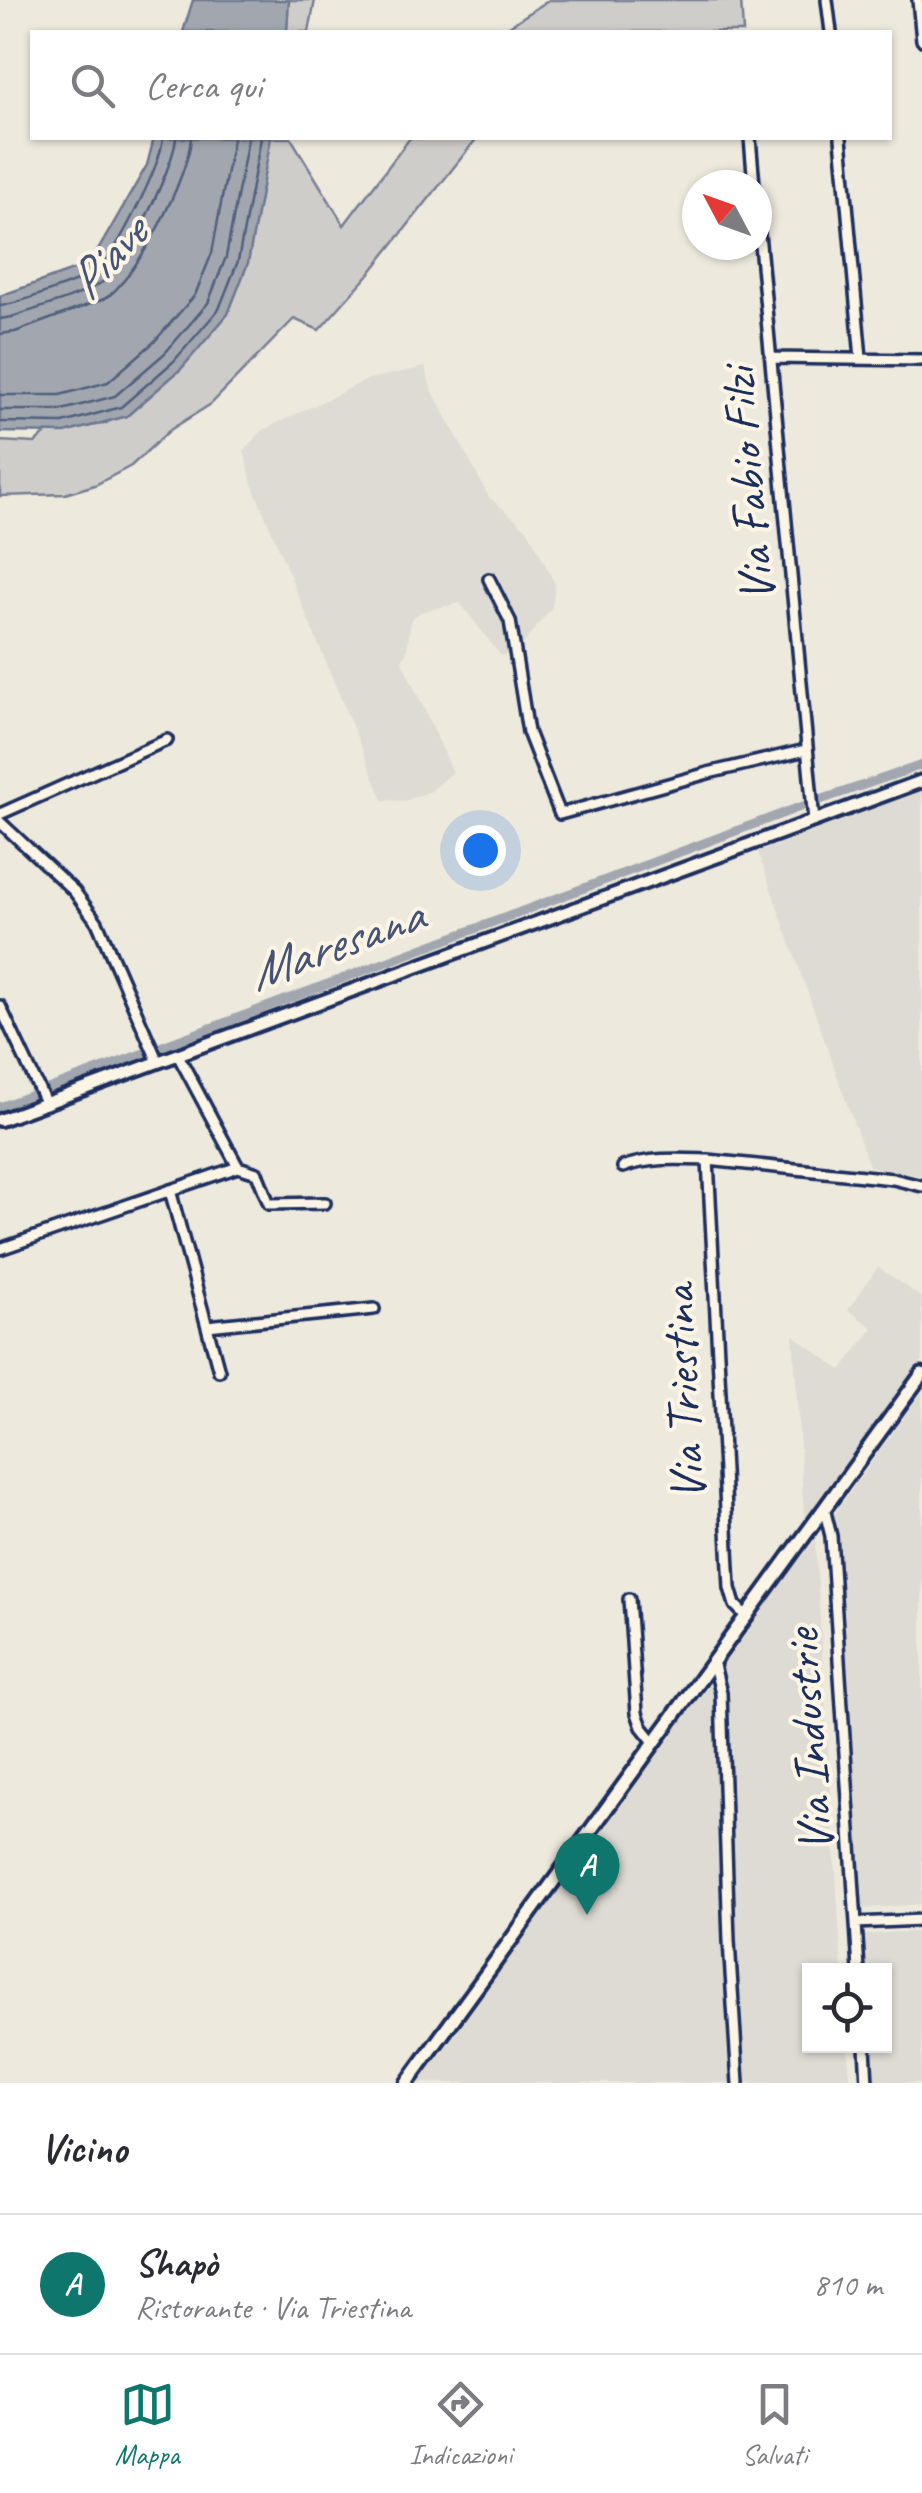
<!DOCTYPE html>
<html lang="it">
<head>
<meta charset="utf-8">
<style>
  :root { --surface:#fff; --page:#f2f2f3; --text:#2b2b33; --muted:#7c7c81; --line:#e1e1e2; --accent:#0f766e }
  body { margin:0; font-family:Caveat,sans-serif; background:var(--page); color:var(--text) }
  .controls { position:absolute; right:30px; bottom:30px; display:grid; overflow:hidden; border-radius:0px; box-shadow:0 2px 8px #0004 }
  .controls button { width:90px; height:90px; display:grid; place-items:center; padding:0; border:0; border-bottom:2px solid var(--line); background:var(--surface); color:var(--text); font:50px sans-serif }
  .compass { position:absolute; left:682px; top:170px; width:90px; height:90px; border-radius:50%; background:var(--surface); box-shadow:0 2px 8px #0004; rotate:311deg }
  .you { position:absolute; left:480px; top:850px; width:35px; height:35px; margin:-25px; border:8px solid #fff; border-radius:50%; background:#1a73e8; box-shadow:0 0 0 15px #1a73e833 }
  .badge { display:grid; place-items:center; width:65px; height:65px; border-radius:50%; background:var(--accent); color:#fff; font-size:32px; font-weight:700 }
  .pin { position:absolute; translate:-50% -82px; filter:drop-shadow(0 2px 5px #0008) }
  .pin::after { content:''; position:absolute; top:52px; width:35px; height:30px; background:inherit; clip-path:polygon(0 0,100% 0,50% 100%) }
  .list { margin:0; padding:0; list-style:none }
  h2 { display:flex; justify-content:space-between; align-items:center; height:130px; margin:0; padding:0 40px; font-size:42px }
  h2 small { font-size:32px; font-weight:400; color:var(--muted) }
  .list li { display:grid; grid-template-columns:65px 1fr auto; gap:30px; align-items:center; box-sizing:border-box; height:140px; padding:0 40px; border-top:2px solid var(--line) }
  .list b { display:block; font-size:38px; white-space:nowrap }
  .list p { margin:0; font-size:32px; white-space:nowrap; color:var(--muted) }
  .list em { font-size:32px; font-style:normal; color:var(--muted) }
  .icon { flex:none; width:55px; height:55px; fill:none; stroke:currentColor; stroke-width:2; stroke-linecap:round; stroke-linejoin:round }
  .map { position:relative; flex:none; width:922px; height:2083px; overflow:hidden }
  .search { position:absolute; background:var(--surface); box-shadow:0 2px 8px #0004; left:30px; right:30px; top:30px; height:110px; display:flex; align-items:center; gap:25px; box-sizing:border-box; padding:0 35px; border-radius:0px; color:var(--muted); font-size:38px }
  .sheet { height:270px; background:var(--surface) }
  nav { display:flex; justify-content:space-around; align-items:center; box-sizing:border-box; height:140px; border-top:2px solid var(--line); background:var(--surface); font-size:28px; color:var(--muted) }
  nav a { display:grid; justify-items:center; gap:5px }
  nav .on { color:var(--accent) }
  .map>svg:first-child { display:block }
  .built { fill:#dedbd4 }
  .green { fill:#cfcdca; stroke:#757e94; stroke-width:2.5 }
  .water { fill:#a2a7af; stroke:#6c778f; stroke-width:2.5 }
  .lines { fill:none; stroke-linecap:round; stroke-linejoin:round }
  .shore { stroke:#515f7e; stroke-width:2.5 }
  .canal { stroke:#a2a7af; stroke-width:9 }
  .minor-casing { stroke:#1b2f5e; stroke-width:16 }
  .tertiary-casing { stroke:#1b2f5e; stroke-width:18 }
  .secondary-casing { stroke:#1b2f5e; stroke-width:19 }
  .minor { stroke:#fcf5e5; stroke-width:9 }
  .tertiary { stroke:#fcf5e5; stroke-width:10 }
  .secondary { stroke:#fcf5e5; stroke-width:11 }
  .labels { text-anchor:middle; stroke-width:8; stroke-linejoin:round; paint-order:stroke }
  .street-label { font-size:50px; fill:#1b2f5e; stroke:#fcf5e5 }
  .water-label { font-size:52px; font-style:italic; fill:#445376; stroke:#fcf5e5 }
</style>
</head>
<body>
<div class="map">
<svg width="922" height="2083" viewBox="0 0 922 2083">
  <rect width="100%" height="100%" fill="#eee9dd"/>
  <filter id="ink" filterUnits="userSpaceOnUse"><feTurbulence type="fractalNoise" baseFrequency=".01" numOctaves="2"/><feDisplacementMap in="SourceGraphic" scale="20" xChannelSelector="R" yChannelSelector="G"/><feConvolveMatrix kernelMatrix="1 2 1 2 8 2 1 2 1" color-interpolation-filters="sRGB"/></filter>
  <g filter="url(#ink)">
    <path class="built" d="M425,367L431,388L489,497L528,530L555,584L552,607L518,651L501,656L460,603L420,612L411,619L407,650L402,661L453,772L431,791L404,801L383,800L252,484L244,450L263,430L369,379Z
      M922,791V1176L869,1166L758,852Z
      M878,1267L922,1298V1361L809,1517L804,1515L793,1335L841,1370L873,1328L848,1310Z
      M922,1392V1904L857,1909L848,1668L831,1518Z
      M815,1540L842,1970H810V2046H847L851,2083H417L769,1597Z
      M895,1932H922V2083H868L865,2046H884V1970H860L858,1936Z"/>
    <path class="green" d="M282,0H315L309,32H272Z
      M549,0H741L743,32H500Z
      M262,138H291L344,225L410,138H477L370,273L319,330L294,319L211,404L170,430L131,466L95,485L65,494L0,496V441L35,443L47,432L65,426L86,427L106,423L128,411Z"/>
    <path class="water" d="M193,0H289L287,32H183Z
      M154,138H271L248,263L228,314L181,369L127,416L65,433L0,432V296L90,264L147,165Z"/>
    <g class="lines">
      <path class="shore" d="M0,306C13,305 87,279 97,271C117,253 161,164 163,138
        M0,319L12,317C40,307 75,299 101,283C125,269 174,166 176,138
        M0,334L15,332L104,299C136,281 189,175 191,138
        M0,395H60L108,382L154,342L195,295L212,253L233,138
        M0,410H62L115,396L165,353L208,303L226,257L248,138
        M0,422L63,423L121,407L174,361L219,309L238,261L261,138"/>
      <path class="canal" d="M0,1107L800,807L922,765"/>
      <g class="minor-casing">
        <path id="minor" d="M827,0L831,32
          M918,0L922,40
          M750,138L754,185
          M841,138L861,358
          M757,212L814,821
          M771,358L922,360
          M489,579L510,621L528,732L560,814L708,773L806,750
          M0,814L167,740
          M0,822L74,891L97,922L158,1062
          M0,1006L46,1104
          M238,1167L257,1173L269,1204L325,1203
          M623,1167C651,1157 679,1159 708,1160
          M170,1190L219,1371
          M0,1249L238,1167L178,1055
          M207,1326L374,1309
          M824,1508L831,1536L859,1970
          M629,1599L637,1713L642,1727L654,1742
          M747,1617L735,1605L730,1588L708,1160L893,1179L922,1186
          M713,1661L721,1693L729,1941L738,2083
          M856,1923L922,1920
          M865,2046L867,2083"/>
      </g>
      <g class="tertiary-casing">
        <path id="tertiary" d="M0,1120L922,781"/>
      </g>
      <g class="secondary-casing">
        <path id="secondary" d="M407,2083L922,1374"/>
      </g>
      <use href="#minor" class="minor"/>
      <use href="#tertiary" class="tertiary"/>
      <use href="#secondary" class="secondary"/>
    </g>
  </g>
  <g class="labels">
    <g class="street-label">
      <text transform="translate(746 485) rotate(-95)" y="18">Via Fabio Filzi</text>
      <text transform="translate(681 1393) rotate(-93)" y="18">Via Triestina</text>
      <text transform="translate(807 1741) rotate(-94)" y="18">Via Industrie</text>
    </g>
    <g class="water-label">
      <text transform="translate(106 257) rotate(-47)" y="18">Piave</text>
      <text transform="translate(335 943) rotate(-20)" y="18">Maresana</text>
    </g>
  </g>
</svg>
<div class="controls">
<button><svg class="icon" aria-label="locate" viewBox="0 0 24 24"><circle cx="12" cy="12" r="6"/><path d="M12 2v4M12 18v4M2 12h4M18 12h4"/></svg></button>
</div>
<svg class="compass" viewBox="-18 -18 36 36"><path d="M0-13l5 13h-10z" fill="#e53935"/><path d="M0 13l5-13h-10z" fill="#7c7c81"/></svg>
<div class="you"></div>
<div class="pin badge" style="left:587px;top:1915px">A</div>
<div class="search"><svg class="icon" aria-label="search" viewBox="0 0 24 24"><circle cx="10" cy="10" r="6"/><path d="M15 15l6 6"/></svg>Cerca qui</div>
</div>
<section class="sheet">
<h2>Vicino<small></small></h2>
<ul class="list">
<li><span class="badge">A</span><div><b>Shapò</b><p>Ristorante · Via Triestina</p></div><em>810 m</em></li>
</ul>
</section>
<nav>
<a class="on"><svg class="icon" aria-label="map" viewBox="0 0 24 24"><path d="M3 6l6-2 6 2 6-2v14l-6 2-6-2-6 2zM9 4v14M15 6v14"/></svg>Mappa</a>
<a><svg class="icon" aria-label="directions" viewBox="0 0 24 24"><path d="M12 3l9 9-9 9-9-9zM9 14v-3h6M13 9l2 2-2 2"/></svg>Indicazioni</a>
<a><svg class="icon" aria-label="saved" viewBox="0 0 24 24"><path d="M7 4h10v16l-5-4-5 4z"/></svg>Salvati</a>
</nav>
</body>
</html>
